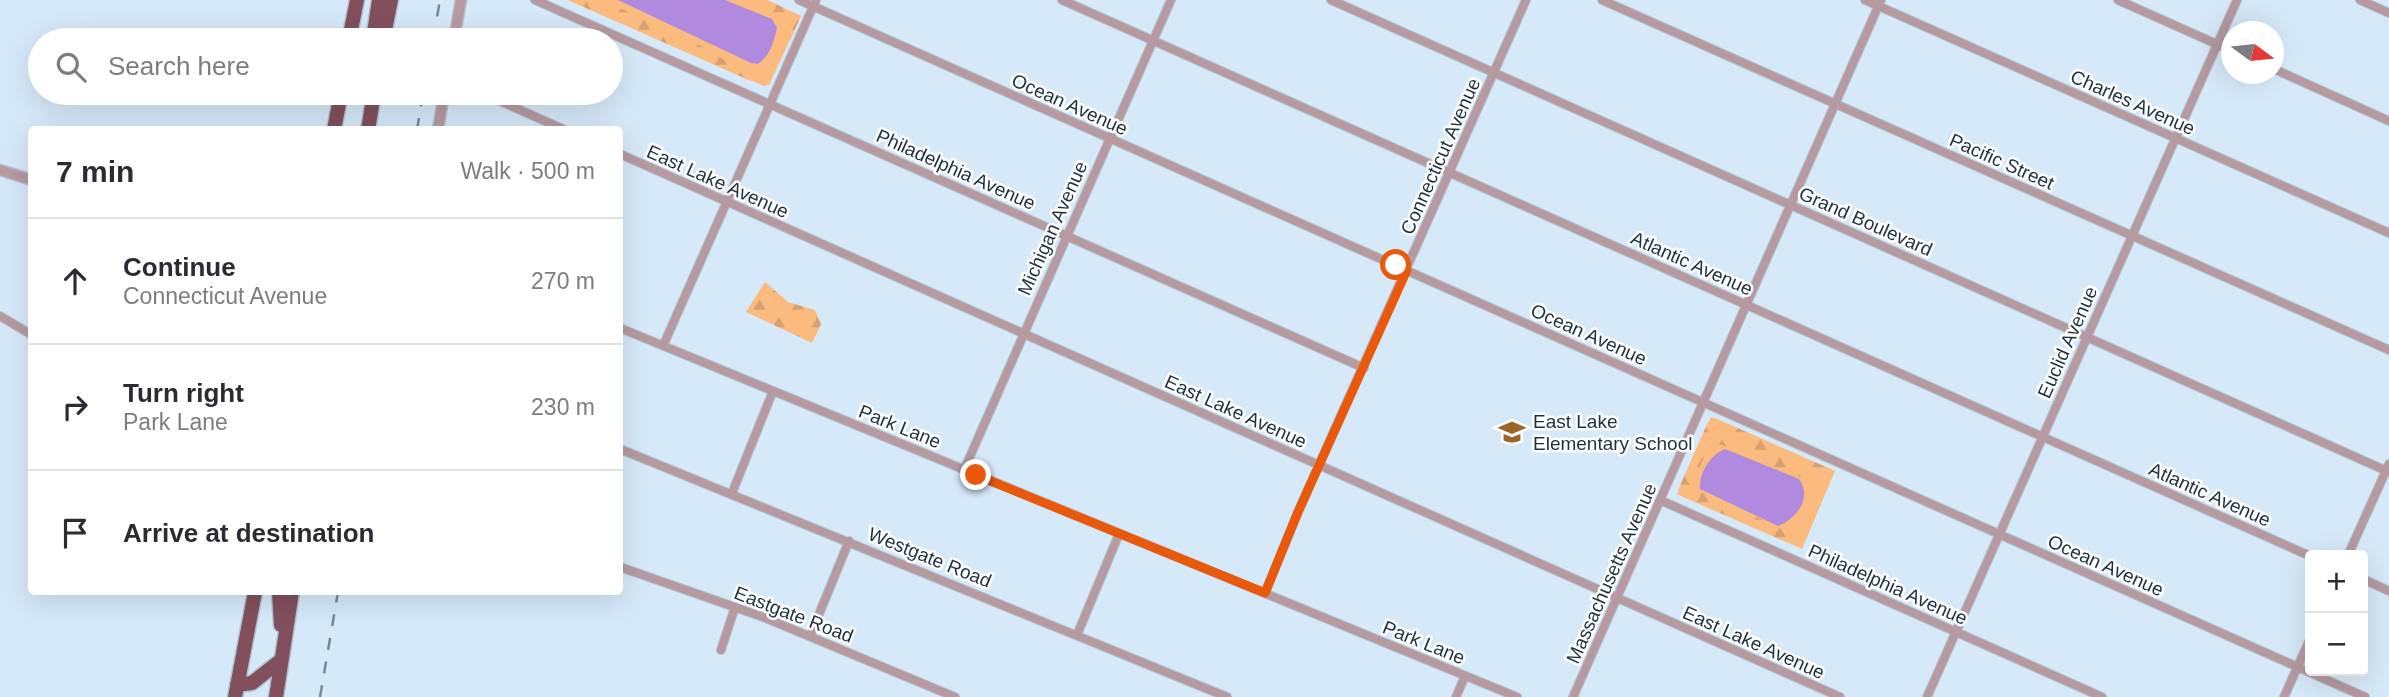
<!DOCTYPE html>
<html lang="en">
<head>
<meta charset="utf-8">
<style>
  :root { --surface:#fff; --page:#f7f7f7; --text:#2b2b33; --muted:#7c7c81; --line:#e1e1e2 }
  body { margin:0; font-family:Helvetica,sans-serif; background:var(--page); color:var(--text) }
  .controls { position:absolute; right:21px; bottom:21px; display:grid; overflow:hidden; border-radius:7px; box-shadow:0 7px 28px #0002 }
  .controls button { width:63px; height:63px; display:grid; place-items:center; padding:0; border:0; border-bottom:2px solid var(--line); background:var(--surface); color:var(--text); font:35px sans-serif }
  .compass { position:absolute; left:2221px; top:21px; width:63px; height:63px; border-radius:50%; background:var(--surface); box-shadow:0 7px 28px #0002; rotate:105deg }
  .stop { position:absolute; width:21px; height:21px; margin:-16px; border:5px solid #ea580c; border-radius:50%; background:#fff }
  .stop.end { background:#ea580c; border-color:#fff; box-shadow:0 2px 7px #0008 }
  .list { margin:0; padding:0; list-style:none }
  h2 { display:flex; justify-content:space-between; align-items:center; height:91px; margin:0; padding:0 28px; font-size:30px }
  h2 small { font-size:23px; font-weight:400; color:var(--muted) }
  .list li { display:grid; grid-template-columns:46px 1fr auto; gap:21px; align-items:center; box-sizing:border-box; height:126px; padding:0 28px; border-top:2px solid var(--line) }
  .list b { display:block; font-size:26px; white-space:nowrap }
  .list p { margin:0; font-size:23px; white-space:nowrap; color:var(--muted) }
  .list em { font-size:23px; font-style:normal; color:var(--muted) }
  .icon { flex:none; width:38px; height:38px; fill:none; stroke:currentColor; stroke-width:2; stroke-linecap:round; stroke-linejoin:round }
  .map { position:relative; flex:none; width:2389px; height:697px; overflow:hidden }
  .search { position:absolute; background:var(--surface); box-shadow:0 7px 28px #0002; left:28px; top:28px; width:595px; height:77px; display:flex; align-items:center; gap:18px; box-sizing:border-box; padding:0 24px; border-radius:38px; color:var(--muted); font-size:26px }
  .panel { position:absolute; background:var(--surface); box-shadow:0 7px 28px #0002; left:28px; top:126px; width:595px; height:469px; border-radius:7px }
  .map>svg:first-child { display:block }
  .green { fill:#fbbb7f }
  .forest { fill:url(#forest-firs) }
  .water { fill:#af8ade }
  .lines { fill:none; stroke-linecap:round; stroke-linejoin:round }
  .minor-casing { stroke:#b1c4d4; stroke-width:10 }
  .tertiary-casing { stroke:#b1c4d4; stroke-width:13 }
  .trunk-casing { stroke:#b1c4d4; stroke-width:17 }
  .minor { stroke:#b69aa0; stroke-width:8 }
  .tertiary { stroke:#b69aa0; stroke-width:10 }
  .trunk { stroke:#82505c; stroke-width:14 }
  .rail { stroke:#768999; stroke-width:2.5; stroke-dasharray:12 12; stroke-linecap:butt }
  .route { stroke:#ea580c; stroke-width:9 }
  .labels { text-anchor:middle; stroke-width:5; stroke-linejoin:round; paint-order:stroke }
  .street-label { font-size:19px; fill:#1e3141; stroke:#fff }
  .poi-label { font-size:19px; fill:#1e3141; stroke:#fff; text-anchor:start }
</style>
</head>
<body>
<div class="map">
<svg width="2389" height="697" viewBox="0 0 2389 697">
  <defs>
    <pattern id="forest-firs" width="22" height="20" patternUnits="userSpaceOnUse" patternTransform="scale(1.75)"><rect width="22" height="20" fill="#fbbb7f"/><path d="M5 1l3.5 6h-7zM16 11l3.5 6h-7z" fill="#d7a16f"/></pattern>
  </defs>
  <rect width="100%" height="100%" fill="#d6e9f9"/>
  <path class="green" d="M568,0H767L801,16L769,85L764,86Z
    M1711,417L1835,471L1802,549L1677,494Z"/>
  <path class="forest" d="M568,0H603L706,48L744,73L753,82Z
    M741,0H767L801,16L790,40L780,37C776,14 761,7 741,0Z
    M765,282L788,302L815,310L821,324L812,343L746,312Z
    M1715,418L1835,471L1825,483L1816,484L1722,445C1705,444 1699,470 1693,483L1698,491L1777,526L1792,538V542L1784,541L1681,496L1678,490L1708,422Z"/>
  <path class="water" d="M618,0H725L772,19L777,28C774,41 770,56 758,64L751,63Z
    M1725,449L1799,479C1813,498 1796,519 1778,526L1700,489C1699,473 1710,455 1725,449Z"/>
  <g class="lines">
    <g class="minor-casing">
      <path id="minor" d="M535,0L1364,368
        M799,0L2365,697
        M1062,0L2310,556
        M1331,0L2389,472
        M1602,0L2389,350
        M1865,0L2389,233
        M2118,0L2232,51
        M2360,0L2389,13
        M2274,69L2389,121
        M482,93L565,130
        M620,154L1840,697
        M0,316L32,335
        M620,328L1517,697
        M663,346L816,0
        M620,449L1227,697
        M964,470L1171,0
        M732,493L773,391
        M1660,500L2102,697
        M2348,555L2389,464
        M620,567L763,617L955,697
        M2363,579L2389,591
        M1265,593L1298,512L1526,0
        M1077,635L1119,534
        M810,636L849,541
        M721,650L735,607
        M1456,697L1465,676
        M1573,697L1881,0
        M1927,697L2237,0
        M2284,697L2310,639"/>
    </g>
    <g class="tertiary-casing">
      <path id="tertiary" d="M454,40L461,0
        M438,130L444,93
        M0,170L32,180"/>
    </g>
    <g class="trunk-casing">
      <path id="trunk" d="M349,40L357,0
        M373,40L379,0
        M383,40L391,0
        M334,130L341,93
        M368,130L374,93
        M279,592L281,625
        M237,685L252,683L280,661
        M235,697L255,592
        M276,697L292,592"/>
    </g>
    <use href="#minor" class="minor"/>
    <use href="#tertiary" class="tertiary"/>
    <use href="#trunk" class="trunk"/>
    <path class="rail" d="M433,40L440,0
      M417,130L423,93
      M320,697L338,592"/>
  </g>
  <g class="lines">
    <path class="route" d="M976,475L1265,593L1298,512L1407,270L1396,265"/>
  </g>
  <defs>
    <g id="school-bare" transform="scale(2.1)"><path d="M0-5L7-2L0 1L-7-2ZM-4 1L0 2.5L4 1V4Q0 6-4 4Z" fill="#9f6425" stroke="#fff" stroke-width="2.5" paint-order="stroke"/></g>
  </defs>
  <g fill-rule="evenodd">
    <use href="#school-bare" x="1512" y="432"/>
  </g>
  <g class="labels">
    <g class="street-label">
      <text transform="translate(2133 102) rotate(24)" y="7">Charles Avenue</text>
      <text transform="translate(1070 104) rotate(24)" y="7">Ocean Avenue</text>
      <text transform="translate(1440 156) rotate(-66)" y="7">Connecticut Avenue</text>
      <text transform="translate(2002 161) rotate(24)" y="7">Pacific Street</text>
      <text transform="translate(956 169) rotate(24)" y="7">Philadelphia Avenue</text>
      <text transform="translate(718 181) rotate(24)" y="7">East Lake Avenue</text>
      <text transform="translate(1866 221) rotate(24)" y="7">Grand Boulevard</text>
      <text transform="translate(1052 228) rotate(-66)" y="7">Michigan Avenue</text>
      <text transform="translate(1692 263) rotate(24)" y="7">Atlantic Avenue</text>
      <text transform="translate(1589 334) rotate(24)" y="7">Ocean Avenue</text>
      <text transform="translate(2067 342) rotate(-66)" y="7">Euclid Avenue</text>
      <text transform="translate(1236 411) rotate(24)" y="7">East Lake Avenue</text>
      <text transform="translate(900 426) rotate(22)" y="7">Park Lane</text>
      <text transform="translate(2210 494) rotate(24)" y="7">Atlantic Avenue</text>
      <text transform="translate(930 557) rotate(22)" y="7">Westgate Road</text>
      <text transform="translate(2106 565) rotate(24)" y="7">Ocean Avenue</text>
      <text transform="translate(1611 573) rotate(-66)" y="7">Massachusetts Avenue</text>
      <text transform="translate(1888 584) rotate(24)" y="7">Philadelphia Avenue</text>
      <text transform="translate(794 614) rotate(21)" y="7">Eastgate Road</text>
      <text transform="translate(1424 642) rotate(22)" y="7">Park Lane</text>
      <text transform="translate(1754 642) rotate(24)" y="7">East Lake Avenue</text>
    </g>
    <g class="poi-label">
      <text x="1533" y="428">East Lake<tspan x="1533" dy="22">Elementary School</tspan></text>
    </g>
  </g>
</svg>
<div class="controls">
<button>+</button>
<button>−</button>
</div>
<svg class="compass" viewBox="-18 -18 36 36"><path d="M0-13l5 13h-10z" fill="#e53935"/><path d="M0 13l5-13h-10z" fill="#7c7c81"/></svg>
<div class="stop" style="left:1396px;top:265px"></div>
<div class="stop end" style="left:976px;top:475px"></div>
<div class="search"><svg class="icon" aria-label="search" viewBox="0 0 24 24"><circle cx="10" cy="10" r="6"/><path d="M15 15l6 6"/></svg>Search here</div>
<section class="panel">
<h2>7 min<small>Walk · 500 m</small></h2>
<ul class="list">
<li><svg class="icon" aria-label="ahead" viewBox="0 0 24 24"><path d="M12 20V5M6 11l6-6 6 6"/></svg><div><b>Continue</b><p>Connecticut Avenue</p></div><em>270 m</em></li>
<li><svg class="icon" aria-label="right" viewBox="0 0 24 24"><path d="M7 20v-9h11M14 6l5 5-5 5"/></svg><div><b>Turn right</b><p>Park Lane</p></div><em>230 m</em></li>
<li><svg class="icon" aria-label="arrive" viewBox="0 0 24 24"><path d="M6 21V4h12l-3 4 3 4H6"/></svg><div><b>Arrive at destination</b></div></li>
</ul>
</section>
</div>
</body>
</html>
